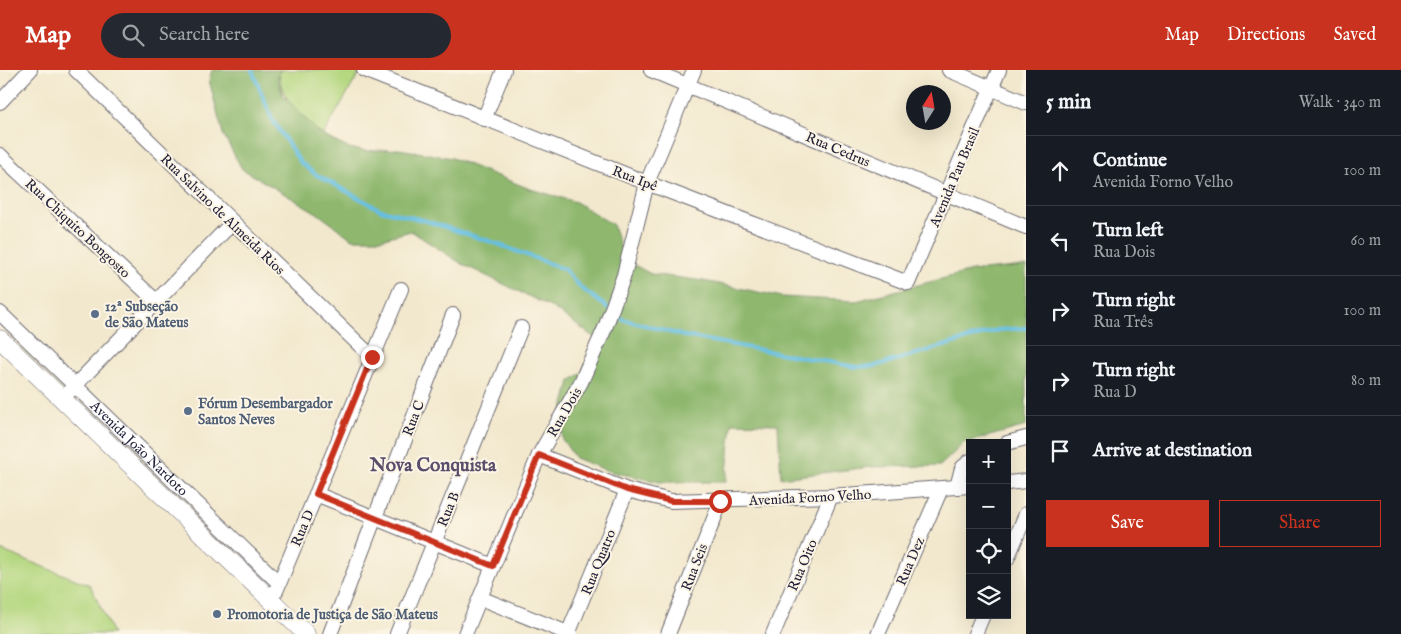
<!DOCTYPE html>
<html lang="en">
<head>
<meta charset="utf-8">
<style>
  :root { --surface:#171b24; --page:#242831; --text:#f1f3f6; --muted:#9ea1a6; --line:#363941; --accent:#c8321e }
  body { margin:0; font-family:"IM FELL English",serif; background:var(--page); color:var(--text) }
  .controls { position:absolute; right:15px; bottom:15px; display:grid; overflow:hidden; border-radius:0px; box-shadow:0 5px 20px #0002 }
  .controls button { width:45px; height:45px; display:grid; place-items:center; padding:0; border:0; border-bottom:1px solid var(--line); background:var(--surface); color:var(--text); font:25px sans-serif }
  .compass { position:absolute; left:906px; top:15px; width:45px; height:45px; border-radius:50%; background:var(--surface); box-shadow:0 5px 20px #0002; rotate:11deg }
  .stop { position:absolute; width:15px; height:15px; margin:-11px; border:4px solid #c8321e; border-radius:50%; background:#fff }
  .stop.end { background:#c8321e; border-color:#fff; box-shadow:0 1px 5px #0008 }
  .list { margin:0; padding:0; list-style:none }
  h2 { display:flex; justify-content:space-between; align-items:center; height:65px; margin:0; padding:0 20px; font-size:21px }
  h2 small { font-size:16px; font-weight:400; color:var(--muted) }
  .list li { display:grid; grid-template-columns:32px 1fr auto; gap:15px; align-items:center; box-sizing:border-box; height:70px; padding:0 20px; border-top:1px solid var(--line) }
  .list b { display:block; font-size:19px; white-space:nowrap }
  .list p { margin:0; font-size:16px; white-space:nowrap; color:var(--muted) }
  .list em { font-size:16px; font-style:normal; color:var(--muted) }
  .actions { display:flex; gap:10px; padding:15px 20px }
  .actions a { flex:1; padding:11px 0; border:1px solid var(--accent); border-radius:0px; text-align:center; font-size:18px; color:var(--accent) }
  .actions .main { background:var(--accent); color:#fff }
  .icon { flex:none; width:28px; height:28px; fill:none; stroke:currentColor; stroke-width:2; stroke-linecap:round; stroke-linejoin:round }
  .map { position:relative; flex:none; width:1026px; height:564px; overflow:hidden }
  header { display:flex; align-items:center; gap:30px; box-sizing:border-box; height:70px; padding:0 25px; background:var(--accent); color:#fff }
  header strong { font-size:24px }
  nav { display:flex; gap:28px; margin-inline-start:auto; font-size:18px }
  .search { width:350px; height:45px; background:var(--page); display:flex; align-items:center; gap:12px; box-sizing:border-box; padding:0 18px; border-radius:28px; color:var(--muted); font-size:19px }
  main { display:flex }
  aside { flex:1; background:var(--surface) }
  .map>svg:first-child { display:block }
  .green { fill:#b4d77f; stroke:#6b7c5d }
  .forest { fill:#8fb86e; stroke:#586d54 }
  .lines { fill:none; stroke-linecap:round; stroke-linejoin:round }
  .stream { stroke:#65bfe3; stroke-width:4 }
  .minor-casing { stroke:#6b676e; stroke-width:16 }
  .tertiary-casing { stroke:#6b676e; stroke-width:19 }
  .minor { stroke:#fff; stroke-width:14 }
  .tertiary { stroke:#fff; stroke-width:18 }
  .route { stroke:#c8321e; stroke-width:6 }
  .service-dot { fill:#5c6f8a; stroke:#fcf5e5; stroke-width:2 }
  .labels { text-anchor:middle; stroke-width:4; stroke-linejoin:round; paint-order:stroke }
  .street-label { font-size:14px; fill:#22223b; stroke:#fcf5e5 }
  .service-label { font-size:14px; font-weight:bold; fill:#4e5e75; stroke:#fcf5e5; text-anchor:start }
  .district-label { font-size:19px; font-weight:bold; fill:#594e6b; stroke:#fcf5e5 }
</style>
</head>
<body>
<header>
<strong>Map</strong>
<div class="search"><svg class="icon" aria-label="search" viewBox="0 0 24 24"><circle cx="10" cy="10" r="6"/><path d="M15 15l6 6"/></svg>Search here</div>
<nav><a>Map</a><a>Directions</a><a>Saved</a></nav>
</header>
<main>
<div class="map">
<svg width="1026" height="564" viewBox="0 0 1026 564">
  <rect width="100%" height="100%" fill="#fcf5e5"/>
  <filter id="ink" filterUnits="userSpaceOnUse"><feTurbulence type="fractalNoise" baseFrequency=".02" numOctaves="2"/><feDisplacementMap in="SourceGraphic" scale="10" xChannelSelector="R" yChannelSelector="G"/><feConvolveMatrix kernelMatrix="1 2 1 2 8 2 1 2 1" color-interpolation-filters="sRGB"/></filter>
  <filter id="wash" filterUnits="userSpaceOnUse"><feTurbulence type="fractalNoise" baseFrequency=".0096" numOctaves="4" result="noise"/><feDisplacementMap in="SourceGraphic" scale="20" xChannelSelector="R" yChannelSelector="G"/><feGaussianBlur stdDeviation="1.12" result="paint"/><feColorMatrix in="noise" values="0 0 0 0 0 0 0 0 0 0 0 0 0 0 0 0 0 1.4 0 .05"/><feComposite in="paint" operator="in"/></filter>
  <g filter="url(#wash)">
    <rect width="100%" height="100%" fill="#f2e8cd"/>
    <path class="green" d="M280,0H361L323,65C305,55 275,22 280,0Z
      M0,480L90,515L113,564H0Z"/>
    <path class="forest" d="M212,0H280L278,9L283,25L320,64L348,78L365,81L399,79L452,88L530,119L576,132L613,155L625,190L651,204L704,211L782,227L856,231L972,201L1026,196V356L964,373L940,396L870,397L781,408L778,354L732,353L726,412H659L608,401L575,388L562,369L560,350L570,311L582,303L595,268L553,238L462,194L411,161L381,169H352L317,143L242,99L223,64L209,10Z"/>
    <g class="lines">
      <path class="stream" d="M252,0L272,49L300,92L315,104L381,140L423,150L492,172L564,199L581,218L608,238
        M613,242L622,249L684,266L856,297L875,296L998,260L1026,258"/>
    </g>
  </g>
  <g filter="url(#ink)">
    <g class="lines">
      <g class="minor-casing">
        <g id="minor">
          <path d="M76,0L372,287"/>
          <path d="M364,0L647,113L908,213L999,0"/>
          <path d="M651,0L1026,157"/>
          <path d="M949,0L1026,33"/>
          <path d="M0,32L30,0"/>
          <path d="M484,49L504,0"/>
          <path d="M0,85L156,231"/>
          <path id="s1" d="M0,243L279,513"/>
          <path d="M63,328L232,153"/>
          <path d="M1007,373L1026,368"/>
          <path d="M539,385L627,420L671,431L831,426L970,416"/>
          <path d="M1007,413L1026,411"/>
          <path d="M957,417L962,398L970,391"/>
          <path d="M316,424L493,496"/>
          <path d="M1007,489L1026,444"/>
          <path d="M276,521L401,219"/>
          <path d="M480,528L570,564"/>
          <path d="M330,564L453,245"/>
          <path d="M397,564L521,258"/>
          <path d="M465,564L539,385L581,312L605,258L624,205L647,113L694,0"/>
          <path d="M568,564L627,420"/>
          <path d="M668,564L721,431"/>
          <path d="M773,564L831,426"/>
          <path d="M878,564L941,419"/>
          <path d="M975,564L983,545"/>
        </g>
      </g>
      <g class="tertiary-casing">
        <path id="tertiary" d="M0,269L306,564"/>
      </g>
      <use href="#minor" class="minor"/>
      <use href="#tertiary" class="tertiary"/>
    </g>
  </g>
  <g class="lines" filter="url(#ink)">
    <path class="route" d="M372,287L316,424L493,496L539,385L627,420L671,431H720"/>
  </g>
  <g class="service-dot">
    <circle cx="95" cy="244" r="5"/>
    <circle cx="188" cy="341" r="5"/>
    <circle cx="217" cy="544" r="5"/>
  </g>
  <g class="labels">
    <g class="street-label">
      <text transform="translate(838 79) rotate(23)" y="5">Rua Cedrus</text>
      <text transform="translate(954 107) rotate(-67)" y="5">Avenida Pau Brasil</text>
      <text transform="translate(635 108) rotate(21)" y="5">Rua Ipê</text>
      <text transform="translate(223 144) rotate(44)" y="5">Rua Salvino de Almeida Rios</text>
      <text transform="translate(78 158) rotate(43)" y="5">Rua Chiquito Bongosto</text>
      <text transform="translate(564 342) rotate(-60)" y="5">Rua Dois</text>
      <text transform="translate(413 348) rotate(-69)" y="5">Rua C</text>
      <text dy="5" stroke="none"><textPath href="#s1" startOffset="194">Avenida João Nardoto</textPath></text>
      <text transform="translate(810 427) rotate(-3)" y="5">Avenida Forno Velho</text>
      <text transform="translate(448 439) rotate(-68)" y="5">Rua B</text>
      <text transform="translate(302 458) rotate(-67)" y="5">Rua D</text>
      <text transform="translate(910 491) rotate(-67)" y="5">Rua Dez</text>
      <text transform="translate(598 492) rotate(-68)" y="5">Rua Quatro</text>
      <text transform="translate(802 495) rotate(-67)" y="5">Rua Oito</text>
      <text transform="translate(694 497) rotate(-69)" y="5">Rua Seis</text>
    </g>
    <g class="service-label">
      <text x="105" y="241">12ª Subseção<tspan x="105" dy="16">de São Mateus</tspan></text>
      <text x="198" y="338">Fórum Desembargador<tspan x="198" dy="16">Santos Neves</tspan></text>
      <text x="227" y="549">Promotoria de Justiça de São Mateus</text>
    </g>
    <g class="district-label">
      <text x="433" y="401">Nova Conquista</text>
    </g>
  </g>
</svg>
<div class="controls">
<button>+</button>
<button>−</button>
<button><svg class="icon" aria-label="locate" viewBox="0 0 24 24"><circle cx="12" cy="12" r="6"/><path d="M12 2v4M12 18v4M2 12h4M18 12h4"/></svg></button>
<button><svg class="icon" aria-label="layers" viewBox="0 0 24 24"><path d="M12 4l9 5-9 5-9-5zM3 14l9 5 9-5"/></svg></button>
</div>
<svg class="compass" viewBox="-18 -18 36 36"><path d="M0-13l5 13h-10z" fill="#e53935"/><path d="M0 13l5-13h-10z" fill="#9ea1a6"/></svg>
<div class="stop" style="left:720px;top:431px"></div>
<div class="stop end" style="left:372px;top:287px"></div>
</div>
<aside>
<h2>5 min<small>Walk · 340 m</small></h2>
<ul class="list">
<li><svg class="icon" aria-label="ahead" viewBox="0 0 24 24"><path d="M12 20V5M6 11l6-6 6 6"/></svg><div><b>Continue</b><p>Avenida Forno Velho</p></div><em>100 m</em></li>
<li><svg class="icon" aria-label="left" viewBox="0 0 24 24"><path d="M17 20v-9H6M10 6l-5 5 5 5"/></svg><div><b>Turn left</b><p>Rua Dois</p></div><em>60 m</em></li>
<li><svg class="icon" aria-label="right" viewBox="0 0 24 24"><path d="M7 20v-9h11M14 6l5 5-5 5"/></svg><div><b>Turn right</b><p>Rua Três</p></div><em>100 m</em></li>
<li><svg class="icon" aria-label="right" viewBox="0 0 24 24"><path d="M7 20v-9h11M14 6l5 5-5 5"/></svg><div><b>Turn right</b><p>Rua D</p></div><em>80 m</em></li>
<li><svg class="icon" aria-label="arrive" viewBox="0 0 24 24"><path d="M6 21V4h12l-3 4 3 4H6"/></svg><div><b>Arrive at destination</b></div></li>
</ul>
<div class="actions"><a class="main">Save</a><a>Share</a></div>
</aside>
</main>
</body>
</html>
